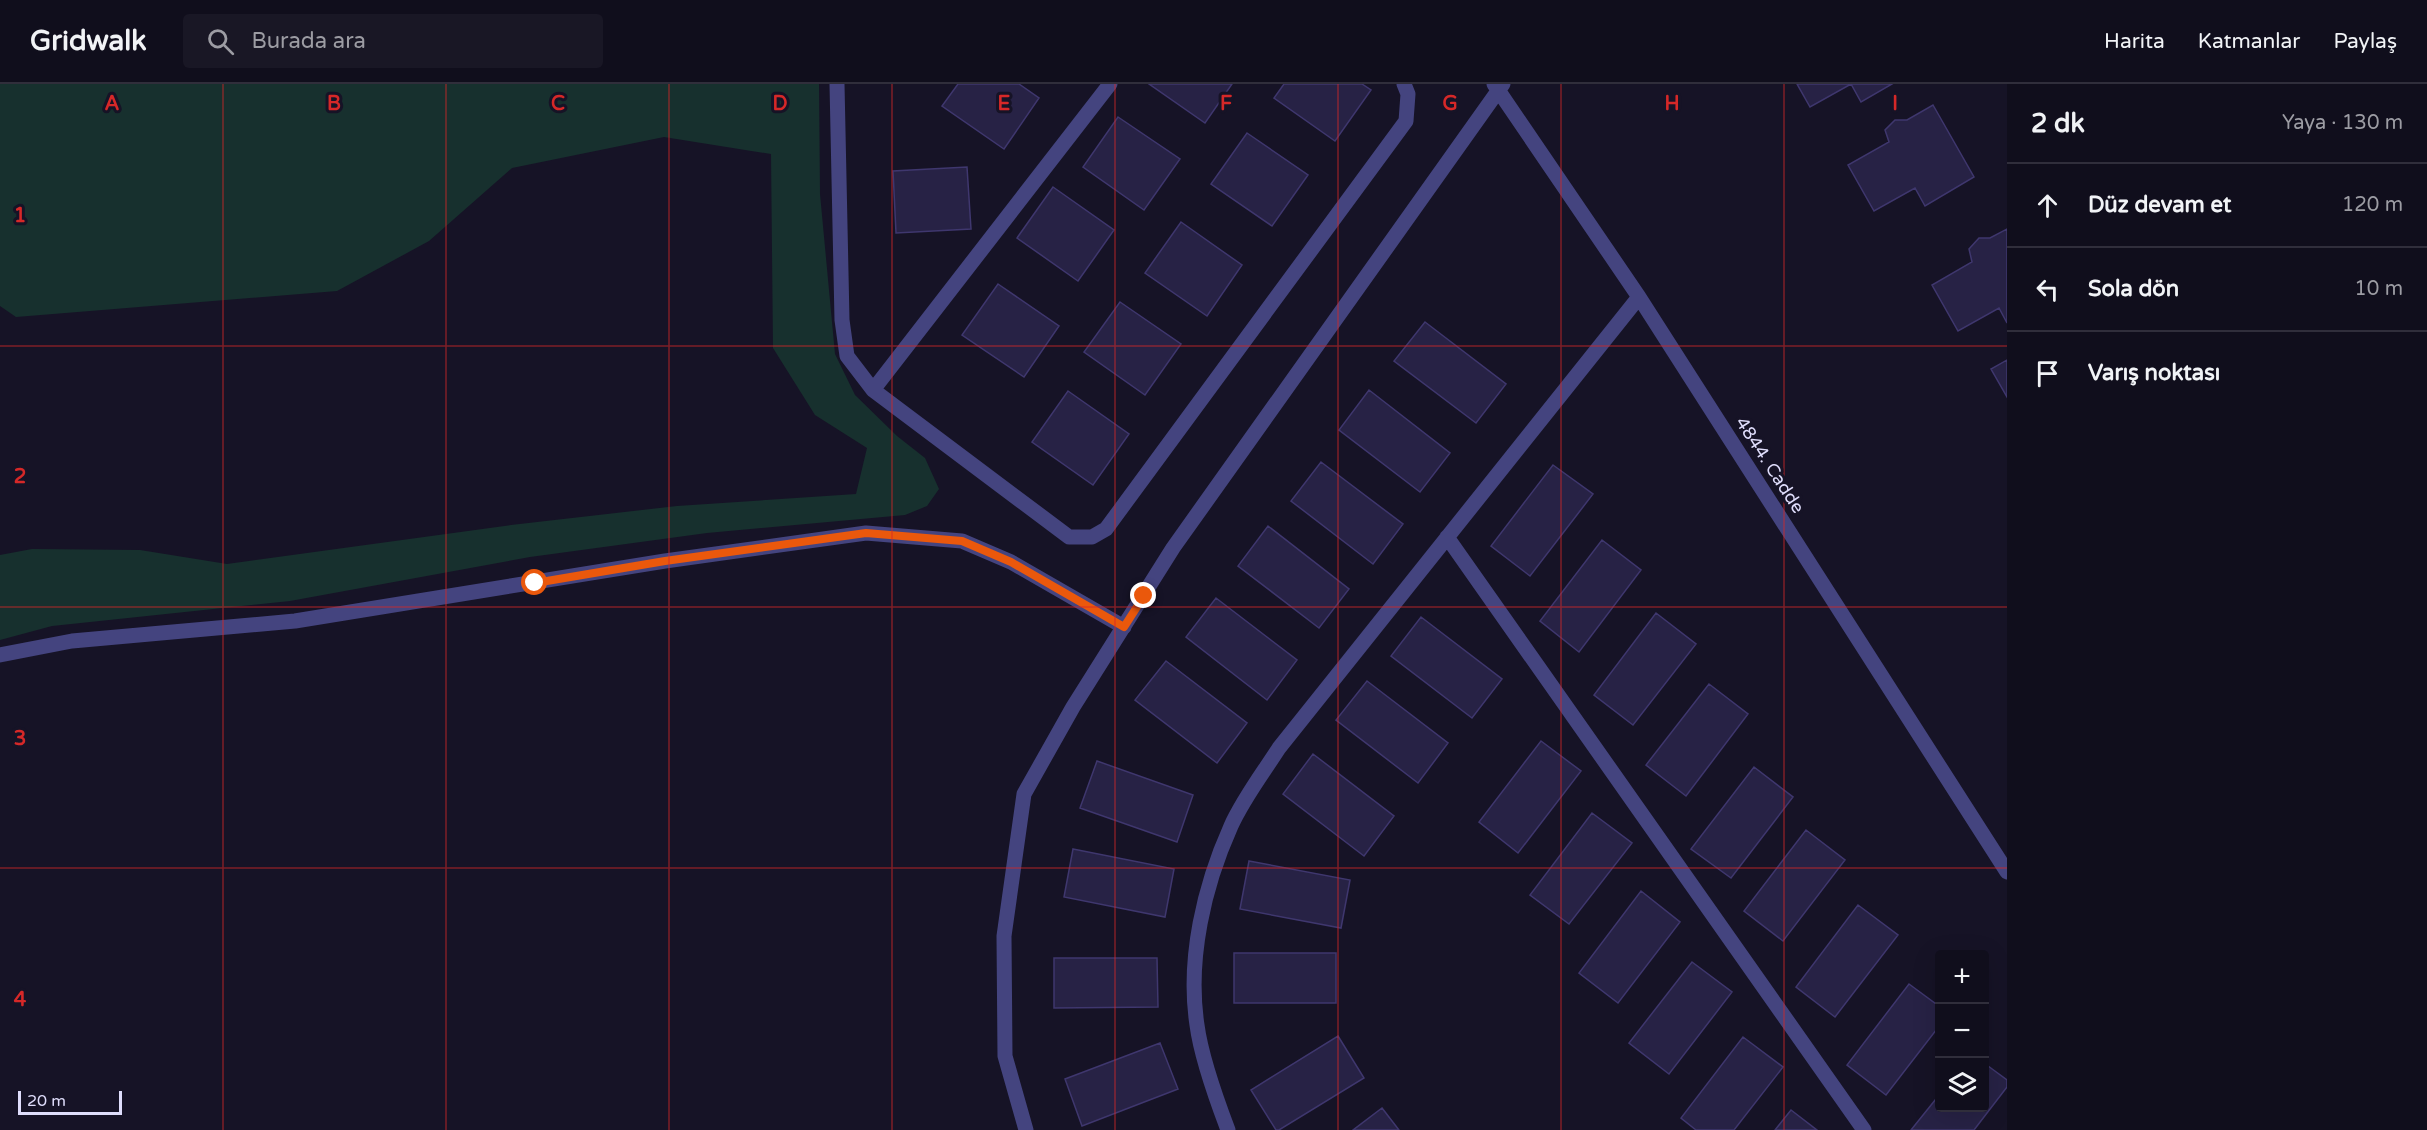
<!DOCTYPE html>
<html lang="tr">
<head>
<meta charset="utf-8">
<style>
  :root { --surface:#100e1c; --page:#191725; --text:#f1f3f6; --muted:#9c9ca3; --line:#302e3b }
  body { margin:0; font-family:"Varela Round",sans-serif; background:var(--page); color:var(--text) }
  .controls { position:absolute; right:18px; bottom:18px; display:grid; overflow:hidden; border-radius:6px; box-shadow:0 6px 24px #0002 }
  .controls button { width:54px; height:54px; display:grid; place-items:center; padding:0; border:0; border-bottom:2px solid var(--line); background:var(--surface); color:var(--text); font:30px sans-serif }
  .scale { position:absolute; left:18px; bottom:15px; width:104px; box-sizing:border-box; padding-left:6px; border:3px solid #dfddfb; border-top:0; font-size:16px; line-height:21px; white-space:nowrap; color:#dfddfb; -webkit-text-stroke:4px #161326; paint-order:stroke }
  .stop { position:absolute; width:18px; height:18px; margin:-14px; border:4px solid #ea580c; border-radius:50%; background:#fff }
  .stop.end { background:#ea580c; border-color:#fff; box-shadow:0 2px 6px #0008 }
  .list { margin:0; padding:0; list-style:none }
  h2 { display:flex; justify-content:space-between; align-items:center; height:78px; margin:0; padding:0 24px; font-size:26px }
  h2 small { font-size:20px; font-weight:400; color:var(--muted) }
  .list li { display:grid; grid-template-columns:39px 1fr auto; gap:18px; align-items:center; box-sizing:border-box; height:84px; padding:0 24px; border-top:2px solid var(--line) }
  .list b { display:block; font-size:22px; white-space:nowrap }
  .list em { font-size:20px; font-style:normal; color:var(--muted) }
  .icon { flex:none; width:33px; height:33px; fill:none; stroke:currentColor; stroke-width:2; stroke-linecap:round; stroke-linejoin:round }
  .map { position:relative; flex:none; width:2007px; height:1046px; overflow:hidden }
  header { display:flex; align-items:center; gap:36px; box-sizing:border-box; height:84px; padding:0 30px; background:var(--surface); border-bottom:2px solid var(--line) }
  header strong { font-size:28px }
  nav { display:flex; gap:33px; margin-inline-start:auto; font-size:21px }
  .search { width:420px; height:54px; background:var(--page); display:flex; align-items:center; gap:15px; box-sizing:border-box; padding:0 21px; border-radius:6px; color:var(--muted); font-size:22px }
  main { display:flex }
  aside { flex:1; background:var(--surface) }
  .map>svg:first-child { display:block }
  .green { fill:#17302e }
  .building { fill:#272245; stroke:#3f376e; stroke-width:1.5 }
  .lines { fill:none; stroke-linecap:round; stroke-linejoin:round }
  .minor { stroke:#44447f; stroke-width:15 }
  .route { stroke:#ea580c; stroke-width:8 }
  .grid { fill:none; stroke:#d62828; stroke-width:1.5; stroke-opacity:0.55 }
  .labels { text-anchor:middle; stroke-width:6; stroke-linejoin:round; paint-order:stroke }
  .street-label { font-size:18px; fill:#dfddfb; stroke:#161326 }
  .grid-label { font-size:20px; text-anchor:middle; font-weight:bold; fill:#d62828; stroke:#161326; stroke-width:6; stroke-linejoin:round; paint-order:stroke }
</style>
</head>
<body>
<header>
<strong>Gridwalk</strong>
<div class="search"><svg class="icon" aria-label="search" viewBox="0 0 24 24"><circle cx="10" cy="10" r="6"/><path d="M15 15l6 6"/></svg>Burada ara</div>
<nav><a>Harita</a><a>Katmanlar</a><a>Paylaş</a></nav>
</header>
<main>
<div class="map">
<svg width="2007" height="1046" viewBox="0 0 2007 1046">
  <rect width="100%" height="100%" fill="#161326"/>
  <path class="green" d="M0,0H819L820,110L835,270L855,311L897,352L925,374L939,405L927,422L905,431L707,449L530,473L290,517L52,542L0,556V471L32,465L140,466L227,480L511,441L677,422L856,410L867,364L815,331L773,264L771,70L664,53L512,84L429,157L337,207L16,233L0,222Z"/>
  <path class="building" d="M958,0H1019L1039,14L1004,65L942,22Z
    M1149,0H1232L1205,39Z
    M1284,0H1362L1371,6L1335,57L1274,14Z
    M1797,0H1892L1861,18L1851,0L1810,23Z
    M1933,21L1974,93L1925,122L1915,104L1874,127L1848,81L1889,58L1885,46L1895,36H1907Z
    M1118,33L1180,75L1144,126L1083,83Z
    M1247,49L1308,91L1272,142L1211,100Z
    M967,83L971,145L896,149L893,87Z
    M1053,103L1114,146L1078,197L1017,154Z
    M1181,138L1242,181L1207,232L1145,189Z
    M2007,145V239L1999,224L1958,247L1932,201L1972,178L1969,165L1979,154H1990Z
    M998,200L1059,242L1024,293L962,251Z
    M1120,218L1181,260L1145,311L1084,268Z
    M1425,238L1506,300L1476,339L1394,277Z
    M2007,276V313L1991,285Z
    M1369,306L1450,369L1420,408L1339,346Z
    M1068,307L1129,350L1093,401L1032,358Z
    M1321,378L1403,440L1373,480L1291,417Z
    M1553,381L1593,410L1530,492L1491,462Z
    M1268,442L1349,505L1319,544L1238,482Z
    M1602,456L1641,486L1579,568L1540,537Z
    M1216,514L1297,576L1267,616L1186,553Z
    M1656,529L1696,560L1633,641L1594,611Z
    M1421,533L1502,595L1472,634L1391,572Z
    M1166,577L1247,639L1217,679L1135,616Z
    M1367,597L1448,659L1418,699L1336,636Z
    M1709,600L1748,630L1686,712L1646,681Z
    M1541,657L1581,687L1518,769L1479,738Z
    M1313,670L1394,732L1364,772L1283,710Z
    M1097,677L1193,711L1177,758L1080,724Z
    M1754,683L1793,713L1731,794L1691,765Z
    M1592,729L1632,759L1569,840L1530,811Z
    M1806,746L1845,776L1783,857L1744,827Z
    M1073,765L1174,785L1165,833L1064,813Z
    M1249,777L1350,796L1341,844L1240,825Z
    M1641,807L1680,838L1618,919L1579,889Z
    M1858,821L1898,851L1835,933L1796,903Z
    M1234,869H1336V919H1234Z
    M1054,874H1157L1158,923L1054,924Z
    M1692,878L1732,908L1669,990L1629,959Z
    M1909,900L1940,923V941L1886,1011L1847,981Z
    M1338,952L1364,994L1279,1046H1276L1251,1006Z
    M1743,953L1783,983L1734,1046H1696L1681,1034Z
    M1160,959L1178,1005L1082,1042L1065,995Z
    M1984,979L2007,996V1003L1974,1046H1911L1940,1010V1024H1984Z
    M1382,1024L1399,1046H1353Z
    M1791,1026L1817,1046H1775Z"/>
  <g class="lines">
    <path class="minor" d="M837,0L842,236L847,272L873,306L1069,453H1092L1106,445L1406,37L1408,10L1404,0
      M1494,0L1639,213L2007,788
      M873,306L1110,0
      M1447,453L1864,1046
      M0,571L72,557L295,537L665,477L866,449L962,457L1011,478L1124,543
      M1026,1046L1005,972L1004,852L1024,710L1073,623L1173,464L1503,0
      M1228,1046C1217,1017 1201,972 1197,941C1187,875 1204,802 1231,742C1243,715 1263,689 1279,664L1639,213"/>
  </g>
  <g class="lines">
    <path class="route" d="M535,499L665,477L866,449L962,457L1011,478L1124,543L1144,512"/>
  </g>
  <path class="grid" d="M223,0V1046M446,0V1046M669,0V1046M892,0V1046M1115,0V1046M1338,0V1046M1561,0V1046M1784,0V1046M0,262H2007M0,523H2007M0,784H2007"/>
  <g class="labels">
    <g class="street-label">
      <text transform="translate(1770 381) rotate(57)" y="6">4844. Cadde</text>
    </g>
  </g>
  <g class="grid-label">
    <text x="112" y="26">A</text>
    <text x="334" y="26">B</text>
    <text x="558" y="26">C</text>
    <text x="780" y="26">D</text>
    <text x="1004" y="26">E</text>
    <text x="1226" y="26">F</text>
    <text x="1450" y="26">G</text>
    <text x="1672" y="26">H</text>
    <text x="1895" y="26">I</text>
    <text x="20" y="138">1</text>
    <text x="20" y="399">2</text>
    <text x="20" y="661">3</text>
    <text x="20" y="922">4</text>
  </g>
</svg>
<div class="controls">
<button>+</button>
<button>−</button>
<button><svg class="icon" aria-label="layers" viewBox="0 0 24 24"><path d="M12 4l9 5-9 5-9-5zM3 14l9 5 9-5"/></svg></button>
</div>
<div class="scale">20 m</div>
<div class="stop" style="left:535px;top:499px"></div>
<div class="stop end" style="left:1144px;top:512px"></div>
</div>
<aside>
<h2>2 dk<small>Yaya · 130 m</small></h2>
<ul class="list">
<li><svg class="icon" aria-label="ahead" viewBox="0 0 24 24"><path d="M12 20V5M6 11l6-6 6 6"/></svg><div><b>Düz devam et</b></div><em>120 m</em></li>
<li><svg class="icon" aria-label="left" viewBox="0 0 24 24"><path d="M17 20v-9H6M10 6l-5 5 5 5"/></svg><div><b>Sola dön</b></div><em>10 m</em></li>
<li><svg class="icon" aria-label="arrive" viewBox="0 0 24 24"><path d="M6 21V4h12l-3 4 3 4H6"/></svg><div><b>Varış noktası</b></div></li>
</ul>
</aside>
</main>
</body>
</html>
